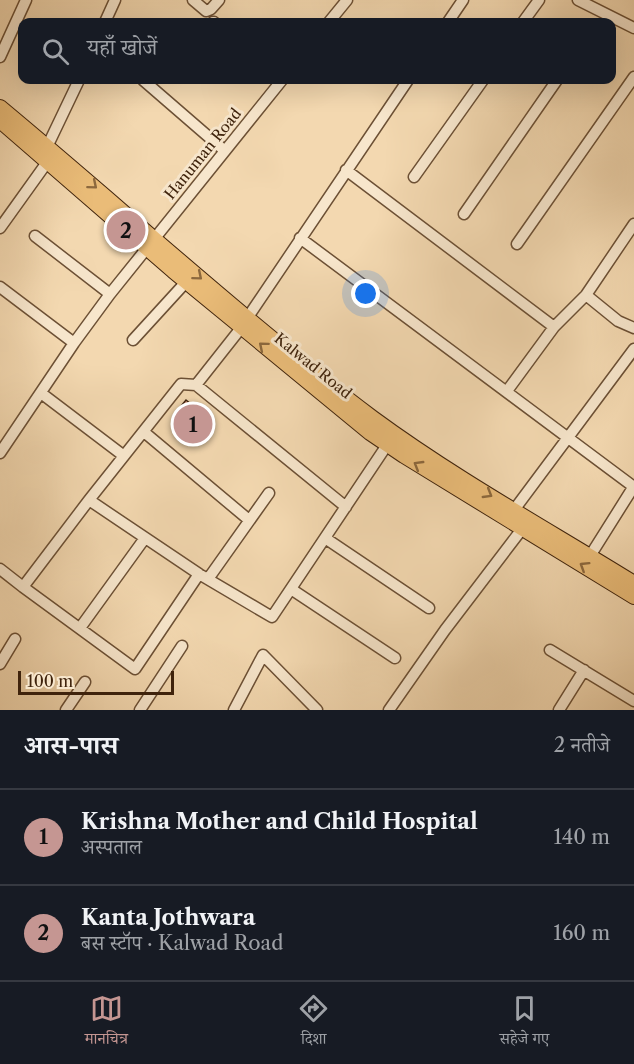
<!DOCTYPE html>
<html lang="hi">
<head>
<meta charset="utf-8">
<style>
  :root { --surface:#171b24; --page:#242831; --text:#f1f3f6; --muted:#9ea1a6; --line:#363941; --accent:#c59692 }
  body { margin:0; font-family:"Libre Caslon Text","Noto Serif Devanagari",serif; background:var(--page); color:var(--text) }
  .scale { position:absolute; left:18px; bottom:15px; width:156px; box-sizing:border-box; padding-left:6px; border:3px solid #3f230c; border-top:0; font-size:16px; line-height:21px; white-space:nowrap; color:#3f230c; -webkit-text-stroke:4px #f7e6cc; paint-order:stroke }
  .you { position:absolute; left:366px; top:294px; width:21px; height:21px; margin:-15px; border:4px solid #fff; border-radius:50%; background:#1a73e8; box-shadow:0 0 0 9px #1a73e833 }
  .badge { display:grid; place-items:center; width:39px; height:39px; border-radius:50%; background:var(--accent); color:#111; font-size:20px; font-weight:700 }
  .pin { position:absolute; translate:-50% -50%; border:3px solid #fff; box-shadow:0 2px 6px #0006 }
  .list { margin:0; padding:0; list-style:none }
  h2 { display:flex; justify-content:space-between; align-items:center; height:78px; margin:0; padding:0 24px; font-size:26px }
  h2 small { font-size:20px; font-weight:400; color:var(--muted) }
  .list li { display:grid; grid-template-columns:39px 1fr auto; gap:18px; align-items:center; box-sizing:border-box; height:96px; padding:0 24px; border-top:2px solid var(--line) }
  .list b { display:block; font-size:22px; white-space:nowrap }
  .list p { margin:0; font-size:20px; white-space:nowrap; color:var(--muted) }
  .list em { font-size:20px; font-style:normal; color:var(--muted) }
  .icon { flex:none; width:33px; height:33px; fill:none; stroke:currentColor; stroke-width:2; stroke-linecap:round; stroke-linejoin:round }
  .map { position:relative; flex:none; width:634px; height:710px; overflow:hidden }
  .search { position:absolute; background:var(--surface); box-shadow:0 6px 24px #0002; left:18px; right:18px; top:18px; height:66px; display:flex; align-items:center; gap:15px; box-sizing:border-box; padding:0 21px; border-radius:12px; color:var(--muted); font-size:22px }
  .sheet { height:270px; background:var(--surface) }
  nav { display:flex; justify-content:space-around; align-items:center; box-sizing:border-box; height:84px; border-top:2px solid var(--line); background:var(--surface); font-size:16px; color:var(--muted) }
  nav a { display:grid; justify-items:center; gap:3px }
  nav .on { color:var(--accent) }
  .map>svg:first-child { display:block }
  .building { fill:#e7a98f; stroke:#3f230c; stroke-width:1.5 }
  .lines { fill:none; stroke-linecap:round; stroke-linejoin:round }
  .minor-casing { stroke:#6c5035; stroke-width:13 }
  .major-casing { stroke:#3f230c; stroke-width:16 }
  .minor { stroke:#f7e6cc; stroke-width:10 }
  .major { stroke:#eabc78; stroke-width:14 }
  .oneway { stroke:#8c683d }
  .labels { text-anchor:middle; stroke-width:6; stroke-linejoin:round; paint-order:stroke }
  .street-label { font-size:15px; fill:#3f230c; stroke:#f7e6cc }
</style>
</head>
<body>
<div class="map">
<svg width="634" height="710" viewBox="0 0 634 710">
  <rect width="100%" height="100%" fill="#f3d8b0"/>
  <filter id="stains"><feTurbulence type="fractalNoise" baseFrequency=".00333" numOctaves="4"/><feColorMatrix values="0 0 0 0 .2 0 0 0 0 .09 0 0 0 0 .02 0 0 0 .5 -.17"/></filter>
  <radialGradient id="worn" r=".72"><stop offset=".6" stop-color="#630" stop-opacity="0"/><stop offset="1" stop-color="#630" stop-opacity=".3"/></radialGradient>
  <path class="building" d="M186,400L209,419L197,435L173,416Z"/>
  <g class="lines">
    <g class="minor-casing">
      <path id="minor" d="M193,0L206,11L211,9L219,0
        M578,0L634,28
        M105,22L115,0
        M213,22H214
        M329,22L347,0
        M448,22L463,0
        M523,22L539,0
        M0,57L26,0
        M143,80L225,151
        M47,147L79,80
        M346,170L554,327
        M414,177L483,80
        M464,214L557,80
        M0,228L48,161
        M35,236L110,294
        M300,238L634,487
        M517,244L634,77
        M0,287L74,343
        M586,295L618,321L634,328
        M248,317L408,80
        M133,340L186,282
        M196,385L241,328
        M507,391L554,327L586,295L634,224
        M41,393L124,456
        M144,432L249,520
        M0,453L74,343L110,294L282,80
        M89,500L199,574L272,617L387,445
        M514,510L634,349
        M325,538L429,608
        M590,556L634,486
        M0,569L23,587L89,500L181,384L196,385L346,507
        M208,579L269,493
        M23,587L135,669L199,574
        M291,589L395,658
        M80,628L145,538
        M550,650L634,701
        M0,664L15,639
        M66,710L85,682
        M140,710L182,646
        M234,710L263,655L317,710
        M389,710L445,630L522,529
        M559,710L584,670"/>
    </g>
    <g class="major-casing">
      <path id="major" d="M0,107C124,210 244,321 373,418C456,479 547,529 634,583
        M0,121L173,271L370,433L404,456L634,597"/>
    </g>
    <use href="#minor" class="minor"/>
    <use href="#major" class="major"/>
  </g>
  <defs><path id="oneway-chevron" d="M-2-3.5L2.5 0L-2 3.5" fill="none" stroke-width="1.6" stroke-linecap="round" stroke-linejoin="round" transform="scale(1.5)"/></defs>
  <g class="oneway">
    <use href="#oneway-chevron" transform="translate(93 185) rotate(40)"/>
    <use href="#oneway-chevron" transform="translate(198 276) rotate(40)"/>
    <use href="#oneway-chevron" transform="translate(263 346) rotate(-140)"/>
    <use href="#oneway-chevron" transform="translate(418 465) rotate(-149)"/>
    <use href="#oneway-chevron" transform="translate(488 494) rotate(31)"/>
    <use href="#oneway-chevron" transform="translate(584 566) rotate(-148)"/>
  </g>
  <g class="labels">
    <g class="street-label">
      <text transform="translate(203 154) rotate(-51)" y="5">Hanuman Road</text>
      <text transform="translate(313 366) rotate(39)" y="5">Kalwad Road</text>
    </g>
  </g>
  <rect width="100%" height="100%" filter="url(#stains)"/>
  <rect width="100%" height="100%" fill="url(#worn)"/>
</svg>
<div class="scale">100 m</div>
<div class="you"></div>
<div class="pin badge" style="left:193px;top:424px">1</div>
<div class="pin badge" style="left:126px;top:230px">2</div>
<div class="search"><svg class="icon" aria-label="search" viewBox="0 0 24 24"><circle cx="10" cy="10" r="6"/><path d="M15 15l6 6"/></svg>यहाँ खोजें</div>
</div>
<section class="sheet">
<h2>आस-पास<small>2 नतीजे</small></h2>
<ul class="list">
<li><span class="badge">1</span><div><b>Krishna Mother and Child Hospital</b><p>अस्पताल</p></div><em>140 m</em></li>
<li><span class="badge">2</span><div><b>Kanta Jothwara</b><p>बस स्टॉप · Kalwad Road</p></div><em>160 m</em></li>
</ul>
</section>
<nav>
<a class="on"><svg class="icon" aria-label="map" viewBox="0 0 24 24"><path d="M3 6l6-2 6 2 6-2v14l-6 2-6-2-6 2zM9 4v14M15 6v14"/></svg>मानचित्र</a>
<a><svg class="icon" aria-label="directions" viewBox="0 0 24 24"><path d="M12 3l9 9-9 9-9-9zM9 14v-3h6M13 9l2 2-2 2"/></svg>दिशा</a>
<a><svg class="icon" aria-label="saved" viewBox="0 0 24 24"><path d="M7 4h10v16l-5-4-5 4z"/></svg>सहेजे गए</a>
</nav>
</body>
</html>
